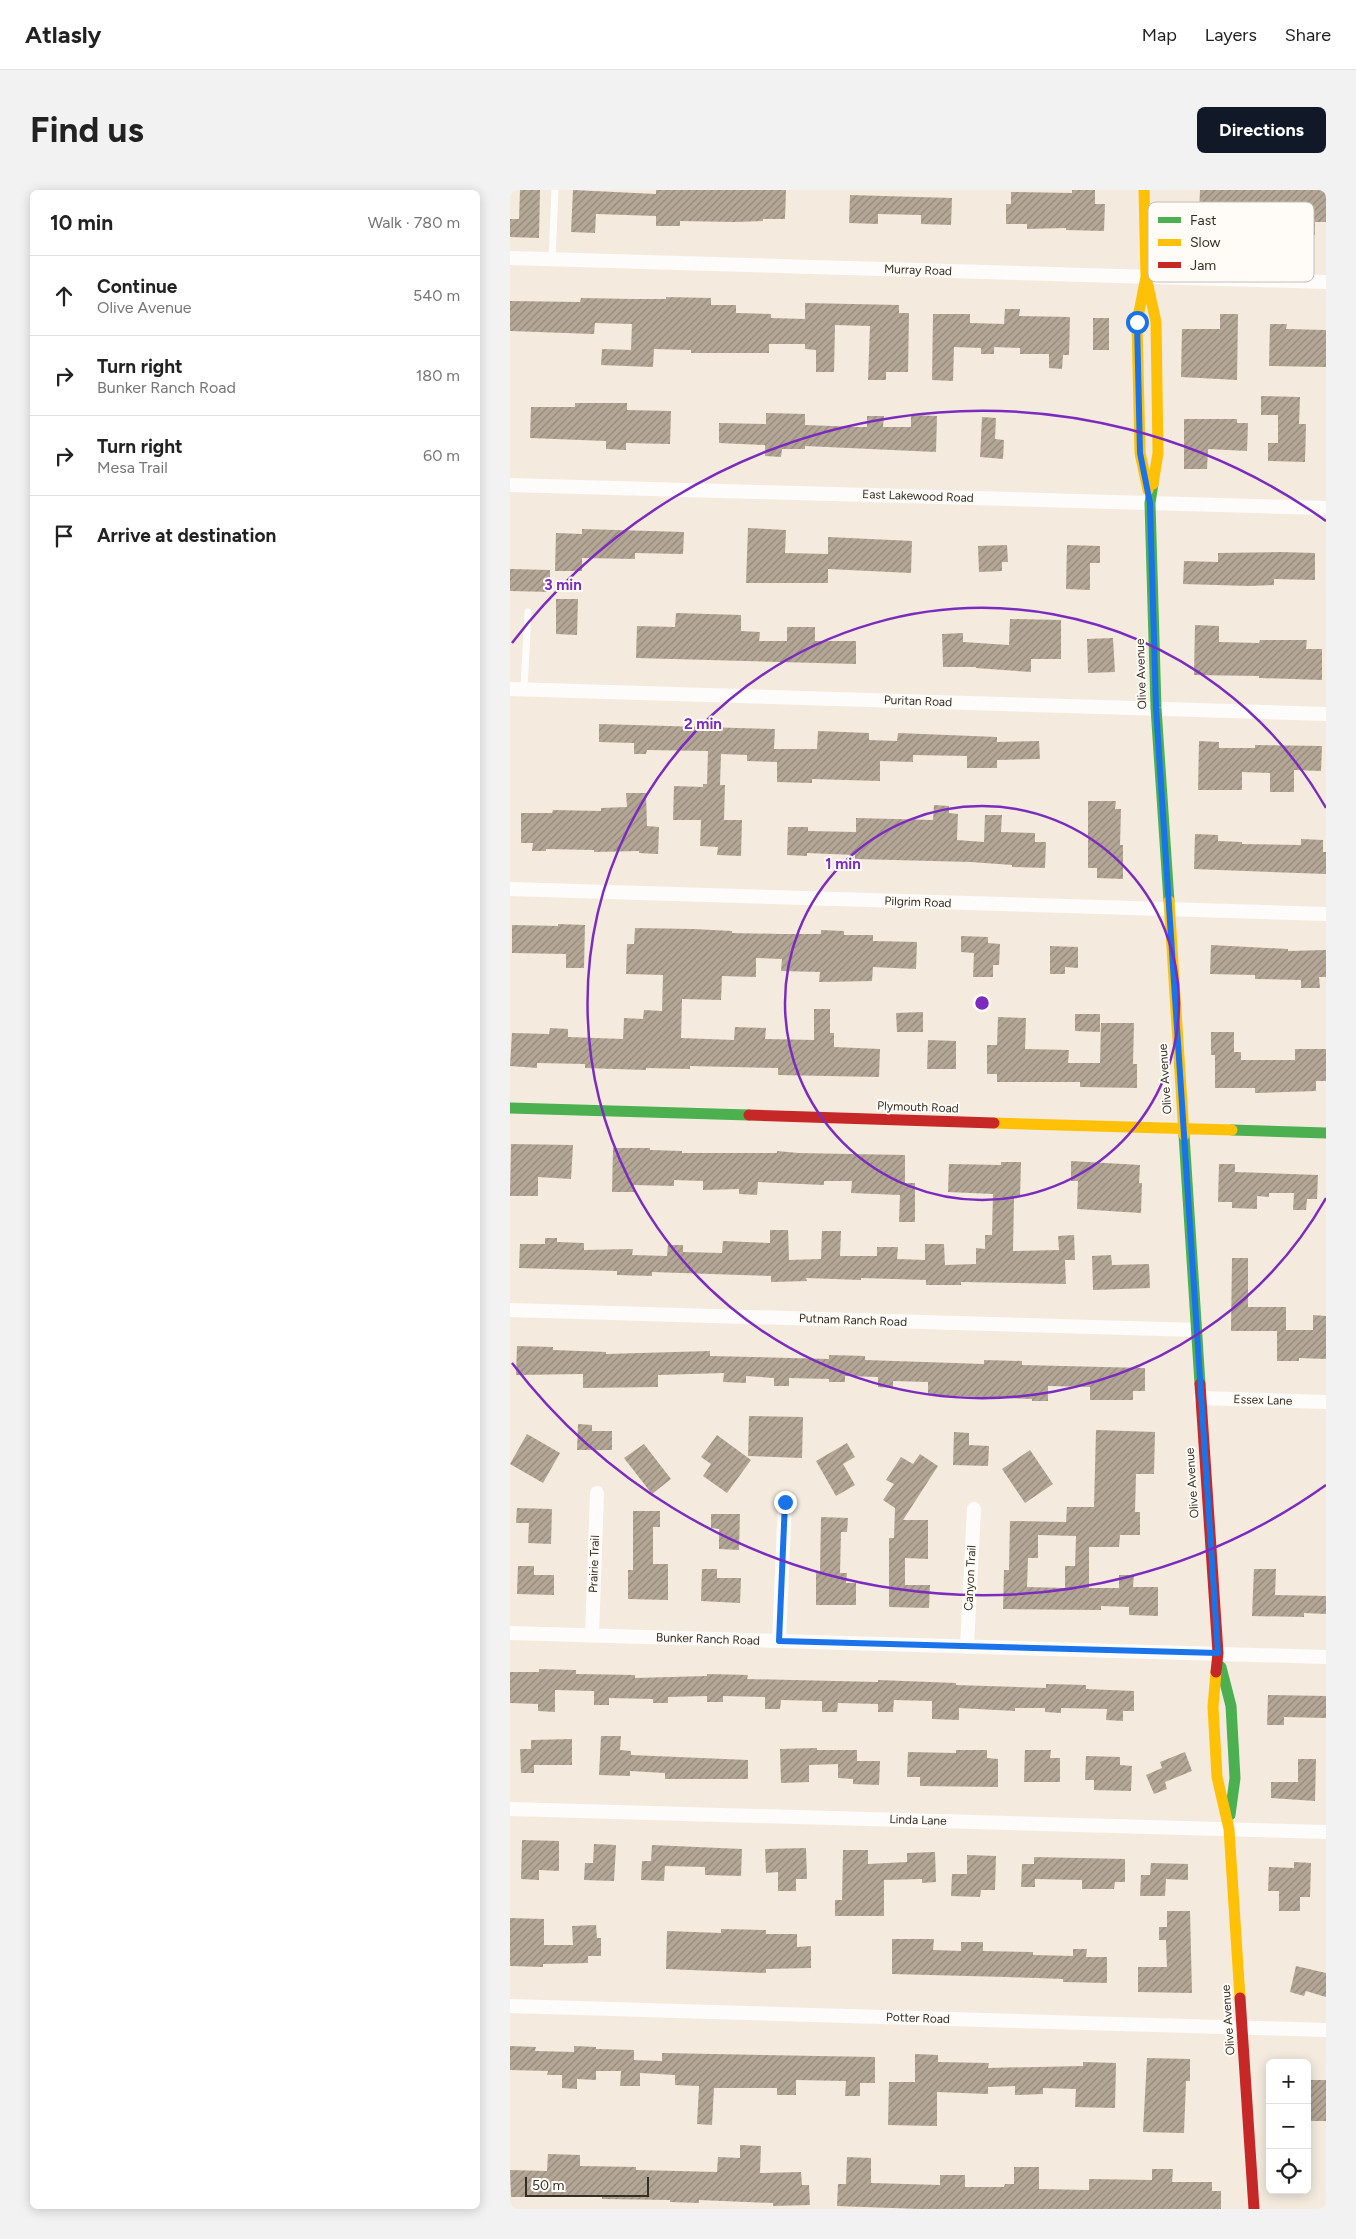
<!DOCTYPE html>
<html lang="en">
<head>
<meta charset="utf-8">
<style>
  :root { --surface:#fff; --page:#f2f2f2; --text:#222; --muted:#767676; --line:#e0e0e0; --accent:#111827 }
  body { margin:0; font-family:Figtree,sans-serif; background:var(--page); color:var(--text) }
  .controls { position:absolute; right:15px; bottom:15px; display:grid; overflow:hidden; border-radius:8px; box-shadow:0 2px 12px #0003 }
  .controls button { width:45px; height:45px; display:grid; place-items:center; padding:0; border:0; border-bottom:1px solid var(--line); background:var(--surface); color:var(--text); font:25px sans-serif }
  .scale { position:absolute; left:15px; bottom:12px; width:124px; box-sizing:border-box; padding-left:5px; border:2px solid #352e25; border-top:0; font-size:14px; line-height:18px; white-space:nowrap; color:#352e25; -webkit-text-stroke:4px #fffbf7; paint-order:stroke }
  .stop { position:absolute; width:15px; height:15px; margin:-11px; border:4px solid #1a73e8; border-radius:50%; background:#fff }
  .stop.end { background:#1a73e8; border-color:#fff; box-shadow:0 1px 5px #0008 }
  .list { margin:0; padding:0; list-style:none }
  h2 { display:flex; justify-content:space-between; align-items:center; height:65px; margin:0; padding:0 20px; font-size:21px }
  h2 small { font-size:16px; font-weight:400; color:var(--muted) }
  .list li { display:grid; grid-template-columns:32px 1fr auto; gap:15px; align-items:center; box-sizing:border-box; height:80px; padding:0 20px; border-top:1px solid var(--line) }
  .list b { display:block; font-size:19px; white-space:nowrap }
  .list p { margin:0; font-size:16px; white-space:nowrap; color:var(--muted) }
  .list em { font-size:16px; font-style:normal; color:var(--muted) }
  .icon { flex:none; width:28px; height:28px; fill:none; stroke:currentColor; stroke-width:2; stroke-linecap:round; stroke-linejoin:round }
  .map { position:relative; flex:none; width:816px; height:2019px; overflow:hidden; border-radius:8px }
  header { display:flex; align-items:center; gap:30px; box-sizing:border-box; height:70px; padding:0 25px; background:var(--surface); border-bottom:1px solid var(--line) }
  header strong { font-size:24px }
  nav { display:flex; gap:28px; margin-inline-start:auto; font-size:18px }
  .intro { display:flex; align-items:center; justify-content:space-between; box-sizing:border-box; height:120px; padding:0 30px }
  h1 { margin:0; font-size:35px }
  .button { padding:12px 22px; border-radius:8px; background:var(--accent); color:#fff; font-size:18px; font-weight:700 }
  main { display:flex; gap:30px; padding:0 30px }
  aside { flex:1; background:var(--surface); border-radius:8px; box-shadow:0 2px 12px #0003 }
  .map>svg:first-child { display:block }
  .building { fill:url(#building-hatch); fill-rule:evenodd }
  .lines { fill:none; stroke-linecap:round; stroke-linejoin:round }
  .lane { stroke:#fdfcfa; stroke-width:7 }
  .street { stroke:#fdfcfa; stroke-width:14 }
  .fast { stroke:#4caf50; stroke-width:11 }
  .slow { stroke:#ffc107; stroke-width:11 }
  .jam { stroke:#c62828; stroke-width:11 }
  .route { stroke:#1a73e8; stroke-width:6 }
  .ring { fill:none; stroke:#7b2cbf; stroke-width:2.5 }
  .labels { text-anchor:middle; stroke-width:4; stroke-linejoin:round; paint-order:stroke }
  .street-label { font-size:12px; fill:#352e25; stroke:#fffbf7 }
  .key { fill:#fffbf7; stroke:#c2beb8; stroke-width:1 }
  .key-label { font-size:14px; fill:#352e25 }
  .centre { fill:#7b2cbf; stroke:#fffbf7; stroke-width:2.5 }
  .ring-label { font-size:15px; text-anchor:middle; font-weight:bold; fill:#7b2cbf; stroke:#fffbf7; stroke-width:4; stroke-linejoin:round; paint-order:stroke }
</style>
</head>
<body>
<header>
<strong>Atlasly</strong>
<nav><a>Map</a><a>Layers</a><a>Share</a></nav>
</header>
<div class="intro"><h1>Find us</h1><a class="button">Directions</a></div>
<main>
<aside>
<h2>10 min<small>Walk · 780 m</small></h2>
<ul class="list">
<li><svg class="icon" aria-label="ahead" viewBox="0 0 24 24"><path d="M12 20V5M6 11l6-6 6 6"/></svg><div><b>Continue</b><p>Olive Avenue</p></div><em>540 m</em></li>
<li><svg class="icon" aria-label="right" viewBox="0 0 24 24"><path d="M7 20v-9h11M14 6l5 5-5 5"/></svg><div><b>Turn right</b><p>Bunker Ranch Road</p></div><em>180 m</em></li>
<li><svg class="icon" aria-label="right" viewBox="0 0 24 24"><path d="M7 20v-9h11M14 6l5 5-5 5"/></svg><div><b>Turn right</b><p>Mesa Trail</p></div><em>60 m</em></li>
<li><svg class="icon" aria-label="arrive" viewBox="0 0 24 24"><path d="M6 21V4h12l-3 4 3 4H6"/></svg><div><b>Arrive at destination</b></div></li>
</ul>
</aside>
<div class="map">
<svg width="816" height="2019" viewBox="0 0 816 2019">
  <defs>
    <pattern id="building-hatch" width="6" height="6" patternUnits="userSpaceOnUse" patternTransform="scale(1.25)"><rect width="6" height="6" fill="#b4a796"/><path d="M-1 1l2-2M0 6l6-6M5 7l2-2" fill="none" stroke="#93887a"/></pattern>
  </defs>
  <rect width="100%" height="100%" fill="#f4ebde"/>
  <path class="building" d="M10,0H30L29,48L0,47V29H9Z
    M63,0L146,4V0H276L275,29H253V31L225,32L170,31V36H146V26L86,24L85,43L61,42Z
    M562,0H585V14H595L594,41L556,40V38L517,39V34H496V14H501V2L562,3Z
    M690,0H816V32H805V45H790V51L671,50L672,23L689,24Z
    M340,5L442,8L441,35L411,34V25L368,24V34L339,33Z
    M156,107L201,108V115H226V123L261,124V128L295,129V113L389,115V123H399L398,182H376V190H358L360,136L325,135L324,182H306V160L295,159V154H259V163H181V160L144,159L143,177L91,175L92,159L121,160L122,134L85,133L84,144L0,141V111L70,112L71,108L123,109H156Z
    M495,119H510L509,126L560,127L559,165H553L552,179L539,178V164H510V158L484,157V164H471V158L444,157L443,191L422,190L423,124H460V133L494,134Z
    M710,124H728L727,190L671,187L672,139H710Z
    M583,128H599V160H583Z
    M760,134H777L776,139L816,140V177L759,176Z
    M751,206L790,207L789,234H796L795,272L758,271V253H768V225H751Z
    M65,213H117V220L161,221L160,254L116,253V260L96,259V251L20,248L21,217H65Z
    M256,223L295,224V235L349,237H357V226H374L373,237H401V225L427,226L426,262L295,256V259H272L271,267L255,266V255L209,253V233L256,234Z
    M472,227L486,228L485,249L494,250L493,269L470,267Z
    M674,229H727V233H738L737,261L698,259L697,279H674Z
    M238,338L276,340L275,363L318,364V347L402,351L401,383L318,379V393H236Z
    M72,339L174,342L173,364L125,363V369L72,368V381H45L46,343L72,344Z
    M497,355L498,372H492V381L469,382L468,356Z
    M557,355L590,356V373H580V400L556,399Z
    M770,362L805,363V390L764,389V395L740,396L673,394L674,371L708,372V363Z
    M0,379L40,380V402L0,401Z
    M46,409H68L67,445L46,444Z
    M166,423L231,425V441L250,442L249,451H277V437H305V451H346V474L126,468L127,436L165,437Z
    M500,429L551,430V469H521V482L466,478V477H433L432,444L453,443V452L499,455Z
    M685,435L709,436V452L749,453L750,450H797L796,459H812V490L749,488V486L684,485Z
    M603,448L605,482L578,483L577,449Z
    M89,534L265,539L264,559H307L308,541L359,543V550L387,551L388,543L487,547V552L529,551L530,569L487,570V578H457V566L403,565V572L370,571V591L302,589V593L267,592V572L237,571V565L211,564L210,595H215L214,630H232L231,666L207,665L208,657L190,656L191,630H163L164,596L193,597V594H197L198,561L137,560L136,564H124V553L89,552Z
    M689,551L709,552V558H745V555L812,556L811,581L784,580V602H760V583L732,582V600H688Z
    M116,603H136L137,636L149,637L148,664L129,663V661L84,662V660L36,659V661H22L23,653H11V623H42L43,620L91,621V618L117,617Z
    M578,611H606L605,619H611L610,655H613V689L587,688V678H578Z
    M424,615L439,616V623L448,624L447,650L474,652L475,625H492L491,642L525,643V652H536L535,678L502,677V675L461,672L345,669V665L297,663V666L277,665L278,637H298V641L346,642V628L423,630Z
    M685,644L708,645V651L732,652V654L791,655V649L813,650V662H816V684L684,679Z
    M48,734L75,735L74,778H56V764L2,763V735L48,736Z
    M125,738L183,739L222,741V743L272,744H311V740L334,741V745H363V751L407,752L406,779L363,777L362,791L309,792L310,782L271,781L272,769L246,768V787L212,786L211,810L172,809L171,848L224,850L225,837L256,838L255,849L304,850V819H320V843H324V857L370,859L369,887L268,885V878L180,876V879L136,878V880L75,878V874L27,873V878L0,876L2,843L39,844L40,838L58,839V847L113,849L114,828L133,829L134,820L152,821L153,785L116,784L117,754H124Z
    M451,746L478,747V753L490,754L489,775H483V787H463L464,763L451,762Z
    M701,755L778,759V761L816,760V787H809L810,798H791V790L745,789V785L700,784Z
    M540,756L568,757V778L555,777V784H540Z
    M413,822V842H387L386,823Z
    M565,824H590V842L565,841Z
    M488,827L516,828L515,859L559,860L558,873H590L591,833H624L623,874H627V898L570,897V892H487V884H477V855H487Z
    M701,842H724V862H731V870H785V859H816V891H806V901L745,903V898H705V865H701Z
    M418,850L446,851V879H417Z
    M1,954L63,955L61,989L28,987V1006H0Z
    M103,958H140V960L172,961V963H267V961L288,963L395,965V993H405V1032H389L390,1005L341,1003L342,991H314V995L248,992L247,1005L229,1004V999L193,1000V991L164,990V996L124,995V1002H102Z
    M561,971L630,975L629,993H632L631,1023L567,1019L568,991H561Z
    M491,972H511L510,1007H504L503,1061L549,1060L548,1046L564,1045L565,1070H555L556,1094L451,1092V1095H416V1090L351,1088V1090L296,1088L297,1091L261,1092V1086L142,1082V1086L107,1085V1081L9,1078L10,1054H35V1048H47V1052L74,1053V1060L123,1059L122,1065L157,1066L158,1055H173V1062L212,1063L213,1051L260,1053V1040H278L279,1070L311,1069L312,1041H331L330,1066H367V1057H388L387,1069L415,1070V1054H434L435,1075L466,1074V1058L475,1059V1045H482L483,1004L438,1002L439,974L491,975Z
    M709,974H725V982L808,985L807,1009H797L796,1020H783L784,1003H759V1007L747,1006V1019L722,1018V1012H708Z
    M601,1065L602,1075L639,1074L640,1098L583,1100L582,1066Z
    M722,1068H738V1117H776V1140H803V1125L816,1126V1169L789,1168V1171H767V1141H721Z
    M7,1156L43,1157V1160L96,1162V1164L200,1161V1166L319,1169V1165L355,1166V1170L474,1174V1170L512,1171V1175L635,1178V1201H623V1210H580V1197L538,1196V1211H522V1209L418,1205V1192L383,1191V1198L368,1197V1187L335,1186V1192H319V1189L279,1188V1196H264V1188L236,1186V1193L213,1192L214,1183L148,1185V1197L73,1198V1184L6,1185Z
    M239,1226L293,1227L292,1268L238,1266Z
    M68,1234L82,1235V1241H102V1260H67Z
    M586,1240L645,1242L644,1284H626L625,1322H630V1345H610L609,1357H579V1398H609V1385H624L623,1397H648V1426L619,1425V1417L591,1416V1420L493,1419L494,1380H499L500,1331L556,1332L557,1317H584ZM528,1345L566,1346L565,1376H555V1398L517,1397L518,1368H528Z
    M444,1242L459,1243V1255L479,1256L478,1276L443,1275Z
    M17,1244L50,1263L33,1293L0,1274Z
    M207,1245L241,1270L217,1303L193,1286L201,1274L191,1267Z
    M337,1253L345,1267L333,1274L345,1295L326,1306L306,1271Z
    M134,1254L161,1289L142,1304L114,1268Z
    M520,1260L543,1294L515,1313L492,1279Z
    M410,1264L428,1276L393,1330H418V1369L395,1368V1395H420L419,1418L379,1417V1348H384L385,1318L373,1310L384,1294L376,1290L391,1267L403,1274Z
    M7,1318L42,1319L41,1354L18,1353L19,1333H6Z
    M123,1321H150V1337H143V1374H158V1410L118,1409V1380H123Z
    M201,1324H230L229,1360L209,1359V1339L201,1338Z
    M311,1327L338,1328L337,1342H331L330,1383H337L336,1393H346V1415H306V1382H310Z
    M8,1376H24V1385H44V1405L7,1404Z
    M192,1379H207V1388H231L230,1413L191,1411Z
    M744,1379H766L765,1405L816,1406V1424L794,1423V1427L742,1426Z
    M29,1479L66,1480V1484L125,1485V1488L197,1486V1484L238,1485L237,1489L368,1492V1490L446,1493V1495L536,1498V1494L576,1495V1499L624,1501V1521H613V1531L596,1530L597,1519L551,1518V1523L535,1522V1518H505V1521L449,1518V1530L422,1529V1511L384,1510L383,1522H368V1514L328,1513L327,1522H312V1511L271,1510L270,1519H255V1507L213,1506V1512H197V1506L158,1507V1513H143V1509L99,1508V1515H84V1501L45,1500V1522L28,1521V1514L0,1513V1482H29Z
    M758,1505L816,1506V1528L774,1527V1535H757Z
    M91,1546H111L110,1560L121,1561V1565L238,1570V1589H155V1583L120,1581V1586L89,1585Z
    M62,1549V1575H24V1583H11L10,1559H21V1550Z
    M307,1558V1560H347V1571H370L369,1595L343,1594V1589L328,1588V1574L299,1575V1592L271,1593L270,1559Z
    M446,1560H477V1568L488,1569V1597L410,1596V1587H397L398,1562L446,1563Z
    M515,1560H541L540,1568H550V1592H514Z
    M675,1562L682,1581L655,1592L657,1599L644,1604L636,1585L652,1578L650,1572Z
    M576,1566L610,1567V1575L622,1576L621,1601L584,1600V1590H575Z
    M788,1569H806L805,1611L761,1608V1592H788Z
    M12,1650L49,1651V1681L29,1680V1690L11,1689Z
    M84,1654L106,1655L104,1691L74,1690L75,1673H83Z
    M142,1655L232,1659L231,1686L195,1685V1677L155,1676L154,1691L131,1690L132,1671H141Z
    M296,1658L297,1689H286V1701H268V1682L256,1683L255,1659Z
    M333,1660H358V1674L397,1672V1663L425,1662L426,1692L412,1693V1689L374,1690V1726H325V1710H332Z
    M457,1665L486,1666L485,1700H471L470,1707L441,1706L442,1684H457Z
    M524,1667L615,1669V1692H605L604,1699H572V1690L525,1689V1697H511L512,1674H524Z
    M784,1672L801,1673L800,1707H790V1721H769V1701H758L759,1677L784,1678Z
    M641,1673L678,1674V1690L656,1689L655,1706H630L631,1685H640Z
    M657,1721H680L682,1803L628,1802V1777H657L656,1750H649V1737H657Z
    M0,1728L34,1729V1755H63L62,1736L86,1735L87,1748H91V1766H78V1773L33,1774V1777L0,1776Z
    M211,1739L256,1740V1744H287V1757L301,1756V1778L256,1779V1783L156,1779L157,1741L211,1743Z
    M382,1749H424L423,1760L451,1761V1752H473V1761L523,1762V1765L563,1766V1759H577L576,1767H597V1793L553,1792V1789L497,1787L382,1784Z
    M786,1776L816,1783V1807L796,1801L794,1806L780,1802Z
    M0,1856L26,1857L25,1861L64,1862V1856L86,1857V1859L124,1860V1870L152,1871V1863L365,1867V1893H350V1906H335L336,1891L286,1890V1905H267V1898H204L202,1935L187,1934L189,1896L165,1895V1885L130,1883V1896H110L111,1881H86V1890L67,1889V1899L52,1898V1885H37L38,1881L0,1880Z
    M405,1864L428,1865V1872L479,1873L478,1878L573,1876V1872L606,1873L605,1918L565,1917L566,1899L533,1898V1904L505,1905V1896L478,1897V1904L427,1902V1936L378,1935L379,1892H405Z
    M637,1868L680,1869V1891H676L674,1943L633,1942Z
    M797,1890H816V1931H797Z
    M230,1955L251,1956L250,1983L291,1982L292,1995H299L300,2015L263,2016V2013L189,2010V2013L160,2012V2010L92,2009V2007H1L0,1980L37,1981L38,1964L70,1965V1976L126,1977V1980L207,1982L208,1967L230,1968Z
    M337,1967L361,1968V1993L430,1995V1985H455V1997H494L495,1994H504V1977H529V1999L579,2000V1989L642,1990V1979H663L662,1992H702V2001H711V2019H409L327,2016L328,1994H336Z"/>
  <g class="lines">
    <path class="lane" d="M42,69L45,0
      M14,499L18,422"/>
    <path class="street" d="M0,68L816,92
      M0,295L816,318
      M0,499L816,524
      M0,699L816,724
      M0,1120L686,1140
      M690,1208L816,1212
      M0,1443L816,1467
      M82,1446L87,1303
      M269,1451L275,1312
      M457,1457L464,1319
      M0,1619L816,1642
      M0,1816L816,1840"/>
    <path class="fast" d="M643,294L640,313L646,518L659,711
      M0,918L239,925
      M722,940L816,943
      M674,945L690,1194
      M711,1477L721,1516L725,1588L720,1625"/>
    <path class="slow" d="M634,0L636,87L627,132L630,263L638,300
      M636,87L646,132L648,263L643,294
      M659,711L674,945
      M484,933L722,940
      M706,1482L703,1517L707,1587L719,1639L730,1808"/>
    <path class="jam" d="M239,925L484,933
      M690,1194L708,1463L706,1482
      M730,1808L744,2019"/>
  </g>
  <g class="lines">
    <path class="route" d="M275,1312L269,1451L708,1463L646,518L640,313L630,263L627,132"/>
  </g>
  <g class="ring">
    <circle cx="472" cy="813" r="197"/>
    <path d="M816 1008A395 395 0 1 1 816 618"/>
    <path d="M816 1295A592 592 0 0 1 2 1173M2 453A592 592 0 0 1 816 331"/>
  </g>
  <g class="labels">
    <g class="street-label">
      <text transform="translate(408 80) rotate(2)" y="4">Murray Road</text>
      <text transform="translate(408 306) rotate(2)" y="4">East Lakewood Road</text>
      <text transform="translate(631 484) rotate(-92)" y="4">Olive Avenue</text>
      <text transform="translate(408 511) rotate(2)" y="4">Puritan Road</text>
      <text transform="translate(408 712) rotate(2)" y="4">Pilgrim Road</text>
      <text transform="translate(655 889) rotate(-94)" y="4">Olive Avenue</text>
      <text transform="translate(408 917) rotate(2)" y="4">Plymouth Road</text>
      <text transform="translate(343 1130) rotate(2)" y="4">Putnam Ranch Road</text>
      <text transform="translate(753 1210) rotate(2)" y="4">Essex Lane</text>
      <text transform="translate(682 1293) rotate(-94)" y="4">Olive Avenue</text>
      <text transform="translate(84 1374) rotate(-88)" y="4">Prairie Trail</text>
      <text transform="translate(460 1388) rotate(-87)" y="4">Canyon Trail</text>
      <text transform="translate(198 1449) rotate(2)" y="4">Bunker Ranch Road</text>
      <text transform="translate(408 1630) rotate(2)" y="4">Linda Lane</text>
      <text transform="translate(408 1828) rotate(2)" y="4">Potter Road</text>
      <text transform="translate(718 1830) rotate(-94)" y="4">Olive Avenue</text>
    </g>
  </g>
  <rect x="638" y="12" width="166" height="80" rx="8" class="key"/>
  <rect x="648" y="27" width="23" height="6" fill="#4caf50"/>
  <rect x="648" y="49" width="23" height="7" fill="#ffc107"/>
  <rect x="648" y="72" width="23" height="6" fill="#c62828"/>
  <g class="key-label">
    <text x="680" y="35">Fast</text>
    <text x="680" y="57">Slow</text>
    <text x="680" y="80">Jam</text>
  </g>
  <circle cx="472" cy="813" r="8" class="centre"/>
  <g class="ring-label">
    <text x="53" y="400">3 min</text>
    <text x="193" y="539">2 min</text>
    <text x="333" y="679">1 min</text>
  </g>
</svg>
<div class="controls">
<button>+</button>
<button>−</button>
<button><svg class="icon" aria-label="locate" viewBox="0 0 24 24"><circle cx="12" cy="12" r="6"/><path d="M12 2v4M12 18v4M2 12h4M18 12h4"/></svg></button>
</div>
<div class="scale">50 m</div>
<div class="stop" style="left:627px;top:132px"></div>
<div class="stop end" style="left:275px;top:1312px"></div>
</div>
</main>
</body>
</html>
